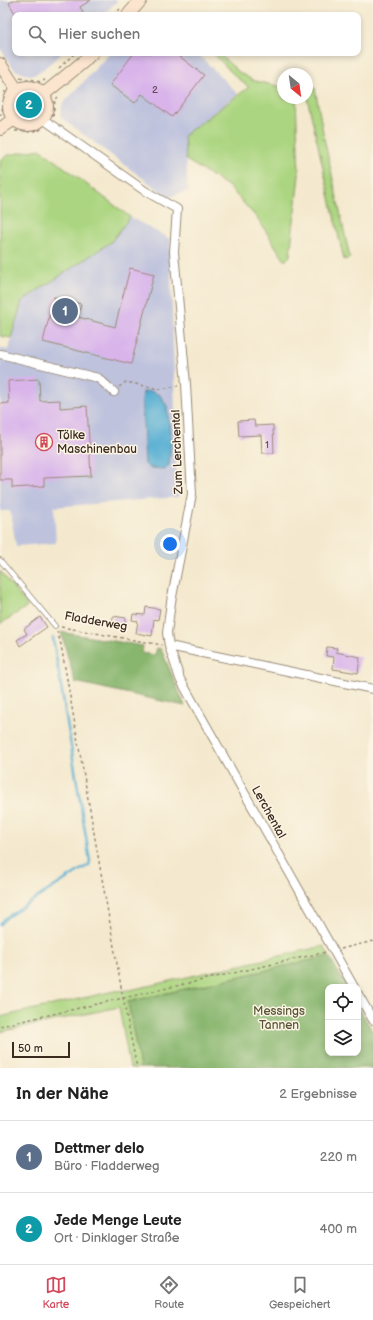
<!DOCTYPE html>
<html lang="de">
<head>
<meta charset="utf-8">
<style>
  :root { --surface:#fff; --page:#f2f2f2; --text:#222; --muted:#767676; --line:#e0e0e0; --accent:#d1495b }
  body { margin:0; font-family:"Balsamiq Sans",sans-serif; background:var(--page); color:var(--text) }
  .controls { position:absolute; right:12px; bottom:12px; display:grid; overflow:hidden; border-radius:8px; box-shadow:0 2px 6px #0003 }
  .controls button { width:36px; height:36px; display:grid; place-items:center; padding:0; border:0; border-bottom:1px solid var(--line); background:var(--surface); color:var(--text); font:20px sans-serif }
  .compass { position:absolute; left:277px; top:68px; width:36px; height:36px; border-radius:50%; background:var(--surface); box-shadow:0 2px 6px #0003; rotate:151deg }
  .scale { position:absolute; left:12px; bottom:10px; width:58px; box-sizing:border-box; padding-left:4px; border:2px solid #3b2a1e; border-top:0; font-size:11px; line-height:14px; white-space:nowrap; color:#3b2a1e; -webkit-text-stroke:3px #fcf5e5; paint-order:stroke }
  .you { position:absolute; left:170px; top:544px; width:14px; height:14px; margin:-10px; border:3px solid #fff; border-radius:50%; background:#1a73e8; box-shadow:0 0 0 6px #1a73e833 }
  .badge { display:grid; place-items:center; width:26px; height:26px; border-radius:50%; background:var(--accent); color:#fff; font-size:13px; font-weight:700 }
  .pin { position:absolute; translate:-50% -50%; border:2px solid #fff; box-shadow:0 1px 4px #0006 }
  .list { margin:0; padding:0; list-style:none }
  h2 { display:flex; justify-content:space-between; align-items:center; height:52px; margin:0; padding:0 16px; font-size:17px }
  h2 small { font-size:13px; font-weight:400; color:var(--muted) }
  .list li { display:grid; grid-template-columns:26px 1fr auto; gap:12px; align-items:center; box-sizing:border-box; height:72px; padding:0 16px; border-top:1px solid var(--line) }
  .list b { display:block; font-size:15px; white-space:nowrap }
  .list p { margin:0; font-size:13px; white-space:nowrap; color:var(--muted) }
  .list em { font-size:13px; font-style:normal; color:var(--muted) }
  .icon { flex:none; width:22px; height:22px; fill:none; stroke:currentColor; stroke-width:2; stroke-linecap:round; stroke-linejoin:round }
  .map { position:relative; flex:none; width:373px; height:1068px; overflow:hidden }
  .search { position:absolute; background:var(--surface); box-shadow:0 2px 6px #0003; left:12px; right:12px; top:12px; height:44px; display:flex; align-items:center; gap:10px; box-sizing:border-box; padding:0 14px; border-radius:8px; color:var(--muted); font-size:15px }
  .sheet { height:196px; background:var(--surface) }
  nav { display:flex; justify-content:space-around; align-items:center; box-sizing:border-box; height:56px; border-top:1px solid var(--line); background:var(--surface); font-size:11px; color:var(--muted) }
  nav a { display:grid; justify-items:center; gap:2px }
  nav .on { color:var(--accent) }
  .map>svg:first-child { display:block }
  .industrial { fill:#bec2dd }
  .green { fill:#abd580; stroke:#73804f }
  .forest { fill:#88b66e; stroke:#627046 }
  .water { fill:#56afd3; stroke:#486c78 }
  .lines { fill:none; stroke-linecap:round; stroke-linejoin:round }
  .stream { stroke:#56afd3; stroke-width:2.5 }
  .building { fill:#d8b4eb }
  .service-casing { stroke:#988a76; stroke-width:5.5 }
  .minor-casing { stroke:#988a76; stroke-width:10 }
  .secondary-casing { stroke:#988a76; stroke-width:14 }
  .path { stroke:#988a76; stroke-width:1.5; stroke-dasharray:3 3; stroke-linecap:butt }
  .service { stroke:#fff; stroke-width:4 }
  .minor { stroke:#fff; stroke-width:8 }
  .secondary { stroke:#fbe5cf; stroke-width:12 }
  .labels { text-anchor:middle; stroke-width:3; stroke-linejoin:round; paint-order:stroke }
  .number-label { font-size:10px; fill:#624c51 }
  .poi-label { font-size:12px; fill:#3b2a1e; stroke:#fcf5e5; text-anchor:start }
  .street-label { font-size:12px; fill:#3b2a1e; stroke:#fcf5e5 }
  .park-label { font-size:12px; fill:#575536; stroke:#fcf5e5 }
</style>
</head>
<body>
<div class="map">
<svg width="373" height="1068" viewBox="0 0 373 1068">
  <rect width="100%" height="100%" fill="#fcf5e5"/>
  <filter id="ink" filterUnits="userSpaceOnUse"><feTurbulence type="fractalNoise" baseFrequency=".025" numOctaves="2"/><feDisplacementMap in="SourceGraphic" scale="8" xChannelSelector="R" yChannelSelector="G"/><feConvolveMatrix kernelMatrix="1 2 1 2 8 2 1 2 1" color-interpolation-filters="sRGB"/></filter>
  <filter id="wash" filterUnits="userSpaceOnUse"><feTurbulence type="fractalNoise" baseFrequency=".012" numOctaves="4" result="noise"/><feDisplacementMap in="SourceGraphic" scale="16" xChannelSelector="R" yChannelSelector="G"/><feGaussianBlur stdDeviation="0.9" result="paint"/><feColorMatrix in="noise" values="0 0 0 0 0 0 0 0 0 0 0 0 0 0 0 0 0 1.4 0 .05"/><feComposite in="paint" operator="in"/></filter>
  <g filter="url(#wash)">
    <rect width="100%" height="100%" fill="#f4e9ce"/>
    <path class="industrial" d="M0,0H118L103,15H15V53H62L40,72L33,75L24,74L15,70L0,48Z
      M110,53H197L238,94L184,135L188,191L168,197L60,117L62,105Z
      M130,217L170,239L177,483L179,497L54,507L56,543L16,546L10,511H0V348L8,350L22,301L111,242Z"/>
    <path class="green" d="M213,53H218L239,72L254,81L283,87V98H296L299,175L290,256L285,261L258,219L228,186L186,160L184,135L249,87L236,77Z
      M307,88H315L324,138L350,258L344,260L307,97Z
      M40,149L130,217L111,242L22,301L11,338L0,336V160L8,155Z
      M0,571L28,606L0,624Z
      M324,946L329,956L128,1002L140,1068H130L119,1007L0,1032V1017L114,991L130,990Z"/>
    <path class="forest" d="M61,632L143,646L142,653L155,655L157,648L161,649L185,706L75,682Z
      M329,956L347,987H328V1053H358V1006L373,1032V1068H140L128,1002Z"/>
    <path class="water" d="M150,391L160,395L167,406L171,441L169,465L166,469L149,468L145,464L142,401L143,392Z"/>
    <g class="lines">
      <path class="stream" d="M0,924L7,917L82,869L89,865L90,861L53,638"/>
    </g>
    <g id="blocks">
      <path class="building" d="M14,0H91L80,7L83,13L80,15H16L9,3Z
        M134,53H175L204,75L172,117L142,94L135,103L110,85Z
        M130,268L154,274L131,364L43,342L54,297L81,304L78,317L115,327Z
        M39,379L40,401L60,400V408L87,406L91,476L44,478V486L12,488V480H0V404L9,403L8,381Z
        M254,420L255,426L273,425L274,453H262L261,435L239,436L238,421Z
        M146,607L160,609L158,620L154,619L152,636L136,633L138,621L132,620L133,614L145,615Z
        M113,616L126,618L125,627L112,625Z
        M40,617L47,627L20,646L17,640L27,634L24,629Z
        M327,647L337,648L336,652L360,657L358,673L333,669L334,657L326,656Z"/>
    </g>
  </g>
  <g filter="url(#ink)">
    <use href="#blocks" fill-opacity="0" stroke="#988a76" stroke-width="1"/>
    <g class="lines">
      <g class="service-casing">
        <path id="service" d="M0,560L55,626"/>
      </g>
      <g class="minor-casing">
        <path id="minor" d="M43,119L145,191L177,209L174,252L186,384L192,494L171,602L167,633L169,646L180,679L354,987
          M0,354L98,378L114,392
          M169,646L373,689
          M358,994L373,1020"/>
      </g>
      <g class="secondary-casing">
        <path id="secondary" d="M128,15L141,0
          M0,64L17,90
          M9 106a19 19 0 1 1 38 0a19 19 0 1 1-38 0Z
          M44,94L83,62L92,53
          M0,129L14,119"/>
      </g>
      <path class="path" d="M114,15L120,9
        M59,68L75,53
        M20,77C27,79 33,79 40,82L45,80
        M0,116L2,111L5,91
        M53,116L55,100L58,97
        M15,131C27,131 32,134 44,128
        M119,387L126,382L159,389L178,386
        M61,627L162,645
        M57,631L61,645L123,998L137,1068
        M341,949L373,941
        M0,1026L326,952"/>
      <use href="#service" class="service"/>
      <use href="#minor" class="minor"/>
      <use href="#secondary" class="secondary"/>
    </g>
  </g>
  <defs>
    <g id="building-ring" transform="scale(0.9)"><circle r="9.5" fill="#fcf5e5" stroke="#d1495b" stroke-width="1.5"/><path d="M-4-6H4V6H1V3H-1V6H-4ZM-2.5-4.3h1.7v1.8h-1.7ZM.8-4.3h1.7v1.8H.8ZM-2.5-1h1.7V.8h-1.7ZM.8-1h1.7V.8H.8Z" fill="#d1495b"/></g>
  </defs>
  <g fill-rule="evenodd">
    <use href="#building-ring" x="44" y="442"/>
  </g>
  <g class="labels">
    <g class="number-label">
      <text x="155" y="93">2</text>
      <text x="267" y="448">1</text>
    </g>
    <g class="poi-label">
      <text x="57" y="439">Tölke<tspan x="57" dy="14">Maschinenbau</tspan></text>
    </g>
    <g class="street-label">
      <text transform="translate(177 452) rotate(-92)" y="4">Zum Lerchental</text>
      <text transform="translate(96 621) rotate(10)" y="4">Fladderweg</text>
      <text transform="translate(269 812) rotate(61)" y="4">Lerchental</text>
    </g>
    <g class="park-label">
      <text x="279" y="1015">Messings<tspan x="279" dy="14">Tannen</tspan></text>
    </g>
  </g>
</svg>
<div class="controls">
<button><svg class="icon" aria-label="locate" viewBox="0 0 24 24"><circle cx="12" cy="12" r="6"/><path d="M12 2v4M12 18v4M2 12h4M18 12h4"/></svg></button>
<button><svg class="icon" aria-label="layers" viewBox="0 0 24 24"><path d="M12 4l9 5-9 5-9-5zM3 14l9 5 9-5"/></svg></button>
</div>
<svg class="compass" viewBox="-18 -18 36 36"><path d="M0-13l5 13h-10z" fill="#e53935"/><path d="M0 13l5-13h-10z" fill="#767676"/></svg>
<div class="scale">50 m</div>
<div class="you"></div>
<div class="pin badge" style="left:65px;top:311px;background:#5c6f8a">1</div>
<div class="pin badge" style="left:29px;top:105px;background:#0f9aa8">2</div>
<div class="search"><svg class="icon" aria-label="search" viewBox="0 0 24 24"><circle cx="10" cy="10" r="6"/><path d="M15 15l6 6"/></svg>Hier suchen</div>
</div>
<section class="sheet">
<h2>In der Nähe<small>2 Ergebnisse</small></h2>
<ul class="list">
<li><span class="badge" style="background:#5c6f8a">1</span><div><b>Dettmer delo</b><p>Büro · Fladderweg</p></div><em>220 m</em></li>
<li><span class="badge" style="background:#0f9aa8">2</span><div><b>Jede Menge Leute</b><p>Ort · Dinklager Straße</p></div><em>400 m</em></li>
</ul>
</section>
<nav>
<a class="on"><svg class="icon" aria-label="map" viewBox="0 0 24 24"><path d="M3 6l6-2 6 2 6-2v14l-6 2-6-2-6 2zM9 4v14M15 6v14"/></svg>Karte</a>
<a><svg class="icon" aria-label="directions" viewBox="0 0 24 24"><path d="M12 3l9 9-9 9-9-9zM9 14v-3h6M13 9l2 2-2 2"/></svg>Route</a>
<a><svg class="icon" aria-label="saved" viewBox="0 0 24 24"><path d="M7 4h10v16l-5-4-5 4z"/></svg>Gespeichert</a>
</nav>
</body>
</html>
